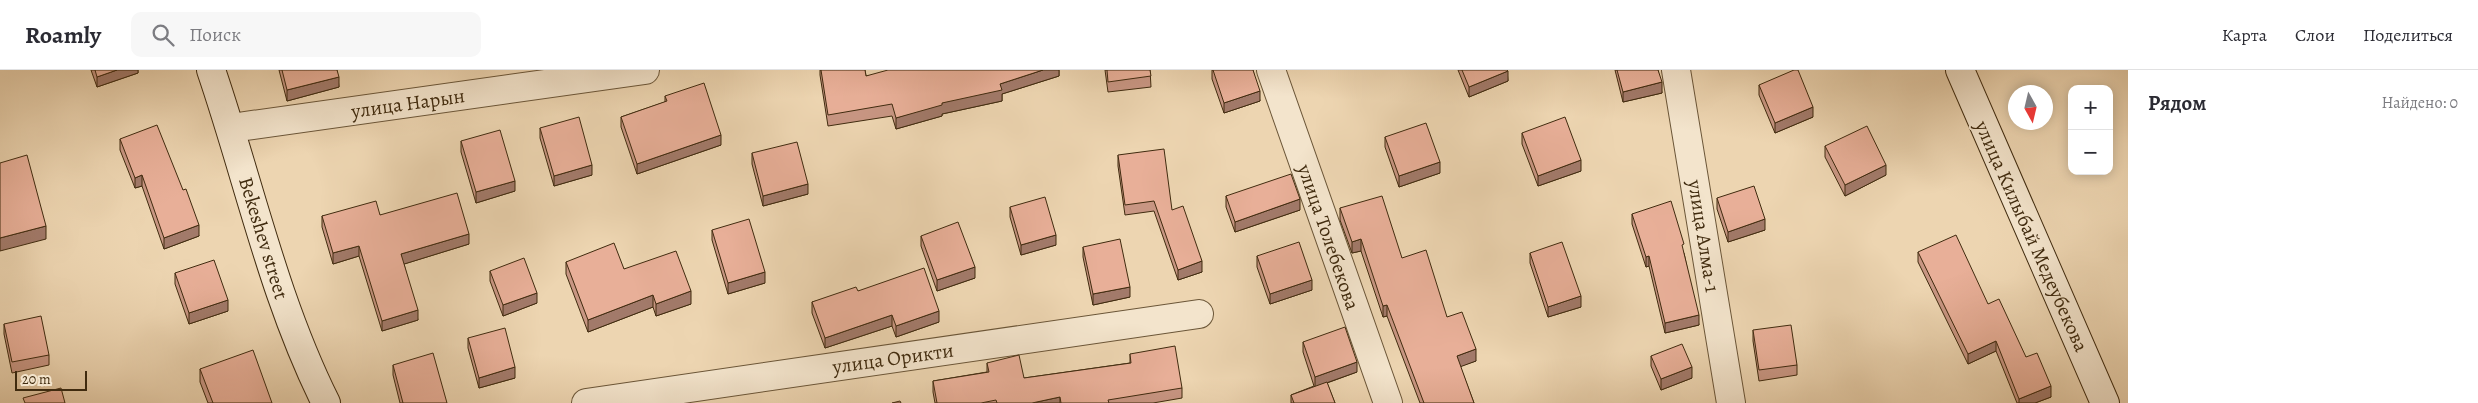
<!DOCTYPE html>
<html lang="ru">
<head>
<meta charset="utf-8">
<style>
  :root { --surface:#fff; --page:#f7f7f7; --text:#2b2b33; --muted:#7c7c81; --line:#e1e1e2 }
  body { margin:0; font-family:Alegreya,serif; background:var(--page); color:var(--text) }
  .controls { position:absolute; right:15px; top:15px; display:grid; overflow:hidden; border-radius:10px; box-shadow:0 2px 12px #0003 }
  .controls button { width:45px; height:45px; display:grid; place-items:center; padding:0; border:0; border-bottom:1px solid var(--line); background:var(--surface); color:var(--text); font:25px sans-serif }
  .compass { position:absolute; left:2008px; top:15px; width:45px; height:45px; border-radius:50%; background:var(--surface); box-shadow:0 2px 12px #0003; rotate:172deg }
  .scale { position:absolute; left:15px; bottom:12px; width:72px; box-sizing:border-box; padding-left:5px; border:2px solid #402b0f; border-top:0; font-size:14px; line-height:18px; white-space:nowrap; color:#402b0f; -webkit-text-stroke:4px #f3e4cc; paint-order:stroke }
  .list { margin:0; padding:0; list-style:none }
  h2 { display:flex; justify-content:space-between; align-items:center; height:65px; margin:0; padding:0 20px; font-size:21px }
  h2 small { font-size:16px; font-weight:400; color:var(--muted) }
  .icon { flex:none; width:28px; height:28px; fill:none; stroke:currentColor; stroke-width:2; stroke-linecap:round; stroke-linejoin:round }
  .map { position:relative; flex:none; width:2128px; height:333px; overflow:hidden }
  header { display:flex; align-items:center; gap:30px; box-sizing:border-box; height:70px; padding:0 25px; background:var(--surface); border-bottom:1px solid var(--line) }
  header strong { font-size:24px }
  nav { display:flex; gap:28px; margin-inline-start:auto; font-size:18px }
  .search { width:350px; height:45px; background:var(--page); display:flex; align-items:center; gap:12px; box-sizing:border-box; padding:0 18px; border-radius:10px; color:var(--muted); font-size:19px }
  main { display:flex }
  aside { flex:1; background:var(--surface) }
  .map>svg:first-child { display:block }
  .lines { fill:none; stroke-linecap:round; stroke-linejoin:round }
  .street-casing { stroke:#6b5638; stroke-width:30 }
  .secondary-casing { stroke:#402b0f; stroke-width:30 }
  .street { stroke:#f3e4cc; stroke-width:28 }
  .secondary { stroke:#f3e4cc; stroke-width:28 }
  .wall { fill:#c89683; stroke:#402b0f }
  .shaded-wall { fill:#a27a6a; stroke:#402b0f }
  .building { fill:#e8af98; stroke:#402b0f }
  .labels { text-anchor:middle; stroke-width:4; stroke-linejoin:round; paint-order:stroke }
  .street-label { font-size:20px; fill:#402b0f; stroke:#f3e4cc }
</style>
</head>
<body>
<header>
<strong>Roamly</strong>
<div class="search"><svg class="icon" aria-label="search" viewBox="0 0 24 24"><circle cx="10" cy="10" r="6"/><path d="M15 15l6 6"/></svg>Поиск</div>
<nav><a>Карта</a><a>Слои</a><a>Поделиться</a></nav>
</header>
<main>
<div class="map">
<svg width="2128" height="333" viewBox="0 0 2128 333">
  <rect width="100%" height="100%" fill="#edd5b1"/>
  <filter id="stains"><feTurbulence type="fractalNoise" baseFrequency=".004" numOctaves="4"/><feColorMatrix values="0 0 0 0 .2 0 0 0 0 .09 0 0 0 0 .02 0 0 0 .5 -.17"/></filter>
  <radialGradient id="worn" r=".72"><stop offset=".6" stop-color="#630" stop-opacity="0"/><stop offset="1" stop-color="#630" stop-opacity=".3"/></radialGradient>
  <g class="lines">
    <g class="street-casing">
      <path id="street" d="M1271,0L1388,333
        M1676,0L1731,333
        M231,58L645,0
        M586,333L1199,244"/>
    </g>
    <g class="secondary-casing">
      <path id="secondary" d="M211,0C249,111 273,227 326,333
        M1960,0L2105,333"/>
    </g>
    <use href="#street" class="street"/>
    <use href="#secondary" class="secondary"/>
  </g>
  <path class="wall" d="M91,0H138V3L97,17Z
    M279,0H337L339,17L287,31Z
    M820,0H865L866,6L1059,0V6L1002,24V31L942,44V46L896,59L892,46L828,56L820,5Z
    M1105,0H1150L1151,17L1108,22Z
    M1212,0H1253L1260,31L1224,43L1212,9Z
    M1458,0H1507L1508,11L1469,27Z
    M1615,0H1658L1662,23L1623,32Z
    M1759,15L1813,47L1775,63L1759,25Z
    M665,26L721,75L637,104L621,57V47L665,32Z
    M540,58L592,105L554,116L540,68Z
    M1522,63L1581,101L1538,116L1522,74Z
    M1385,67L1440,103L1399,117L1385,77Z
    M120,69L183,120L199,166L164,179L142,116L135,118L120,80Z
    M461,71L515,121L476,133L461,82Z
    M1825,76L1886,105L1845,126L1825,87Z
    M752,83L808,124L763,136L752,94Z
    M1118,85L1172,140L1202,202L1178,210L1154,141L1125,145L1118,96Z
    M1226,126L1300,140L1235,162L1226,137Z
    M1717,128L1765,160L1728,172L1717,139Z
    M1010,137L1056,175L1021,185L1010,147Z
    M1340,138L1402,188L1447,247L1476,291L1460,296L1474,333H1420L1387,246L1383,247L1361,181L1352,183L1340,150Z
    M1632,144L1684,183L1699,255L1665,263L1649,196L1646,197L1632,154Z
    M380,145L469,174L404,194L418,250L382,261L359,186L333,194L322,157V146Z
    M712,160L765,213L728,224L712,170Z
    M921,166L975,208L937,221L921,176Z
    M1083,177L1130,227L1093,235L1083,187Z
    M1918,182L2026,287L2051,327L2035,333H2017L1996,281L1968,294L1918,192Z
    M1530,183L1581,237L1548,247L1530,193Z
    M1257,186L1312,220L1270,234L1257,197Z
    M566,192L624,199L691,234L656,246L653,237L588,262L566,204Z
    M490,201L537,233L503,246L490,211Z
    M175,203L228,241L189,254L175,214Z
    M858,221L939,252L896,267L892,256L825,278L812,243V232Z
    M4,254L49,285V295L12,303L4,264Z
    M1753,260L1797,295V305L1759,311L1753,271Z
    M468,268L515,308L479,318L468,278Z
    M1303,272L1357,302L1327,313L1335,333H1291V325L1314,316L1303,282Z
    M1130,284L1182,318V328L1153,333H935L933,322V311L987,302V293L1024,308L1130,293Z
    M1651,286L1692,308L1661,320L1651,296Z
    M393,295L447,333H400L393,305Z
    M200,299L272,333H208L200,312Z"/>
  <path class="shaded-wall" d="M117,0H138V3L97,17V7Z
    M1043,0H1059V6L1002,24V31L942,44V46L896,59V48Z
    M1508,1V11L1469,27V17Z
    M339,7V17L287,31V20Z
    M1662,12V23L1623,32V22Z
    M1260,21V31L1224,43V33Z
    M1813,37V47L1775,63V53Z
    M721,65V75L637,104V94Z
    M1581,90V101L1538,116V106Z
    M1440,92V103L1399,117V106Z
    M592,95V105L554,116V106Z
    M1886,95V105L1845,126V115Z
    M142,105V116L135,118V108Z
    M515,111V121L476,133V122Z
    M808,114V124L763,136V126Z
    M1300,129V140L1235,162V152Z
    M1765,149V160L1728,172V162Z
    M199,155V166L164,179V168Z
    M46,156V169L0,181V168Z
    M469,164V174L401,195V184Z
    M1056,165V175L1021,185V175Z
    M1361,169V181L1352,183V172Z
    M359,176V186L333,194V183Z
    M1649,186V196L1646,197V187Z
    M1202,191V202L1178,210V200Z
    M975,197V208L937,221V210Z
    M765,202V213L728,224V213Z
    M1312,210V220L1270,234V224Z
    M1130,217V227L1093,235V224Z
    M691,221V234L656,246V234Z
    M537,223V233L503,246V235Z
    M653,225V237L588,262V250Z
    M1581,226V237L1548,247V237Z
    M228,230V241L189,254V243Z
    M1387,235V246L1383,247V236Z
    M418,240V250L382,261V251Z
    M939,241V252L896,267V256Z
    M892,245V256L825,278V268Z
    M1699,245V255L1665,263V253Z
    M1996,271V281L1968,294V284Z
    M1476,279V291L1457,298V286Z
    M1357,292V302L1315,317V307Z
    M515,297V308L479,318V308Z
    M1692,297V308L1661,320V309Z
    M2051,316V327L2035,333H2019V329Z
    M1060,327V333H1032Z"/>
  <path class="building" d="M95,0H117L97,7Z
    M282,0H337L339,7L287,20Z
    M821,0H865L866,6L888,0H1043L1000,14L1002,20L942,33V35L896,48L892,34L828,45Z
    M1107,0H1150L1151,6L1108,12Z
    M1213,0H1253L1260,21L1224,33Z
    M1462,0H1507L1508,1L1469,17Z
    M1617,0H1658L1662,12L1623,22Z
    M1794,0H1798L1813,37L1775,53L1759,15Z
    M704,13L721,65L637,94L621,47L667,31L665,26Z
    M579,47L592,95L554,106L540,58Z
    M1565,47L1581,90L1538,106L1522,63Z
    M1426,53L1440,92L1399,106L1385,67Z
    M157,55L183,120L186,119L199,155L164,168L142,105L135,108L120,69Z
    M1867,56L1886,95L1845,115L1825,76Z
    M500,60L515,111L476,122L461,71Z
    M797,72L808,114L763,126L752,83Z
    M1164,79L1172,140L1183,136L1202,191L1178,200L1154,131L1125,135L1118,85Z
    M27,85L46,156L0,168V93Z
    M1291,104L1300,129L1235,152L1226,126Z
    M1754,116L1765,149L1728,162L1717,128Z
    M457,123L469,164L401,184L418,240L382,251L359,176L333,183L322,146L376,131L380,145Z
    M1382,126L1402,188L1426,180L1447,247L1462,242L1476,279L1457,286L1474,333H1424L1387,235L1383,236L1361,169L1352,172L1340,138Z
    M1045,127L1056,165L1021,175L1010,137Z
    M1671,131L1684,174L1682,175L1699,245L1665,253L1649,186L1646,187L1632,144Z
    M749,149L765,202L728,213L712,160Z
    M958,152L975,197L937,210L921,166Z
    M1956,165L1988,234L1999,229L2026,287L2037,283L2051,316L2019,329L1996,271L1968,284L1918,182Z
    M1120,169L1130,217L1093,224L1083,177Z
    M1299,172L1312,210L1270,224L1257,186Z
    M1562,172L1581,226L1548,237L1530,183Z
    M614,173L624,199L676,181L691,221L656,234L653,225L588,250L566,192Z
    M524,188L537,223L503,235L490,201Z
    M214,190L228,230L189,243L175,203Z
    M924,198L939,241L896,256L892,245L825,268L812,232L856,217L858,221Z
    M41,246L49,285L12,292L4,254Z
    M1791,255L1797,295L1759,300L1753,260Z
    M1345,257L1357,292L1315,307L1303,272Z
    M505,258L515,297L479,308L468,268Z
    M1682,274L1692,297L1661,309L1651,286Z
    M1175,276L1182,318L1108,330L1109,333H1061L1060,327L1032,333H997L996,330L981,333H937L933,311L989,302L987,293L1019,285L1024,308L1131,293L1130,284Z
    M253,280L272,333H213L200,299Z
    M433,283L447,333H403L393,295Z
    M1327,312L1335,333H1294L1291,325Z
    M61,318L65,333H25L23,328Z
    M900,331L901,333H892Z"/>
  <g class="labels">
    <g class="street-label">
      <text transform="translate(408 33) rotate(-8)" y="7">улица Нарын</text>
      <text transform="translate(1704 166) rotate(81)" y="7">улица Алма-1</text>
      <text transform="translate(2032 166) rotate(66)" y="7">улица Килыбай Медеубекова</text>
      <text transform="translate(1329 167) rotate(71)" y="7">улица Толебекова</text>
      <text transform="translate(264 168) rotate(73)" y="7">Bekeshev street</text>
      <text transform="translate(893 288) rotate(-8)" y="7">улица Орикти</text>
    </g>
  </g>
  <rect width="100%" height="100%" filter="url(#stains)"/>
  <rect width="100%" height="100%" fill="url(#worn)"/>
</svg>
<div class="controls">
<button>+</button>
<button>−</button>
</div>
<svg class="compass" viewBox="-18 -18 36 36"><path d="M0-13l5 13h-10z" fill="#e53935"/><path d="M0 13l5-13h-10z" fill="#7c7c81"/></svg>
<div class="scale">20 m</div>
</div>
<aside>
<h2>Рядом<small>Найдено: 0</small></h2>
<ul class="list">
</ul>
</aside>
</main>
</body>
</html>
